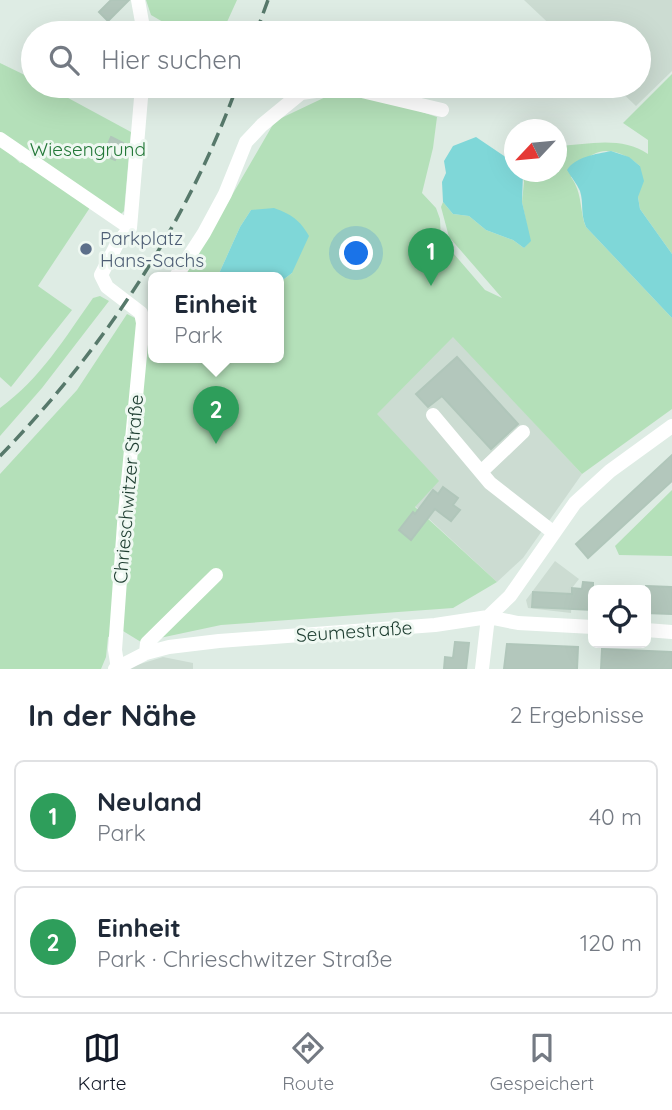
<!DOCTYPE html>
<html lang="de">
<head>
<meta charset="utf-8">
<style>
  :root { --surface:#fff; --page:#f2f2f3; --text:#1f2937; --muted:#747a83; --line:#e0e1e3; --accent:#111827 }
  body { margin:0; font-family:Quicksand,sans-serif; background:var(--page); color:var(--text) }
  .controls { position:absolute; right:21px; bottom:21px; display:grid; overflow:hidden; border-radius:10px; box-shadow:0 7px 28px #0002 }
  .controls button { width:63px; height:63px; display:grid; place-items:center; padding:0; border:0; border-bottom:2px solid var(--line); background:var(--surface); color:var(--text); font:35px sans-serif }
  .compass { position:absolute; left:504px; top:119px; width:63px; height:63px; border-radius:50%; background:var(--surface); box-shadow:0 7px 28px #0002; rotate:244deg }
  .you { position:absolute; left:357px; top:254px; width:24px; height:24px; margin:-18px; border:5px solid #fff; border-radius:50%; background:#1a73e8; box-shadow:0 0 0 10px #1a73e833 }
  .badge { display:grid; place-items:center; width:46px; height:46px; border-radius:50%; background:var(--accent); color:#fff; font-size:23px; font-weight:700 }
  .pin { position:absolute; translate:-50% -58px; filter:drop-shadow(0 2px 4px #0008) }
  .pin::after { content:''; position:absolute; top:37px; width:24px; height:21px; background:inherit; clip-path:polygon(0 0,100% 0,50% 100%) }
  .popup { position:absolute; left:148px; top:272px; width:136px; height:91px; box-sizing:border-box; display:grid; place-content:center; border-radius:10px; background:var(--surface); filter:drop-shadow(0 2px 5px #0005); font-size:23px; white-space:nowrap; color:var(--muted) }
  .popup b { font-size:26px; color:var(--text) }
  .popup::after { content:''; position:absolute; left:50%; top:100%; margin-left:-14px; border:14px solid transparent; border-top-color:var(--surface) }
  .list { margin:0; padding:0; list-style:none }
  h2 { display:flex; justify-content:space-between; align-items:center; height:91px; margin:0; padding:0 28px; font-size:30px }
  h2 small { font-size:23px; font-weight:400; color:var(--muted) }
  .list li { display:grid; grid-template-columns:46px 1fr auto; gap:21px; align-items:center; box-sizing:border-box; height:112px; margin:0 14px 14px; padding:0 14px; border:2px solid var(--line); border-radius:10px }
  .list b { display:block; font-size:26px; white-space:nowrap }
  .list p { margin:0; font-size:23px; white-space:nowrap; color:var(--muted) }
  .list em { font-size:23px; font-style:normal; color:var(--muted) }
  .icon { flex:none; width:38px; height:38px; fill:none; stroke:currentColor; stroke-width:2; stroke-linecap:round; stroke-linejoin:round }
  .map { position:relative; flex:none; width:672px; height:669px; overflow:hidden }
  .search { position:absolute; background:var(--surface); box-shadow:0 7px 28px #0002; left:21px; right:21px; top:21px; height:77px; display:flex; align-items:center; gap:18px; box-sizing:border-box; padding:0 24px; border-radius:38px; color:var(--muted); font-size:26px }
  .sheet { height:343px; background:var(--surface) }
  nav { display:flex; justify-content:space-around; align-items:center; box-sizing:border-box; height:98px; border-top:2px solid var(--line); background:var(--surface); font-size:19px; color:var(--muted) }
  nav a { display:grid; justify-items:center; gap:4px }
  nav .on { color:var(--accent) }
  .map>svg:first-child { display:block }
  .built { fill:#ccdcd2 }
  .green { fill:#b4e0b9 }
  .water { fill:#7fd7d8 }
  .building { fill:#b3c7bc; stroke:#b0c6ba; stroke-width:2 }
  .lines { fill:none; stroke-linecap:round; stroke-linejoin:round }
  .minor { stroke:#fff; stroke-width:14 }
  .rail { stroke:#57796b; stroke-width:3.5; stroke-dasharray:14 7; stroke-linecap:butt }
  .service-dot { fill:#5c6f8a; stroke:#eff8f2; stroke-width:2.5 }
  .labels { text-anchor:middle; stroke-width:6; stroke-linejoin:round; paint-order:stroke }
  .park-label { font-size:19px; fill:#237838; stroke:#eff8f2 }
  .service-label { font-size:19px; fill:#4e5e75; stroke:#eff8f2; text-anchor:start }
  .street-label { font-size:19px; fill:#1d3d30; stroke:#eff8f2 }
</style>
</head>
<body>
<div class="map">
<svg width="672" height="669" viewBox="0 0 672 669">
  <rect width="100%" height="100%" fill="#deece4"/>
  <path class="built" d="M524,0H672V71L636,106L615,86H639V33H559Z
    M453,336L582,474L523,558L497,582L415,506L376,414Z
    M555,561L579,579L572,588L571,613L528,608L526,600Z
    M163,657L193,663V669H124Z"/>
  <path class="green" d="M146,0H237L222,33H182L151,15Z
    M0,63L33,79V86H46L131,132L124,211L120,215L0,135Z
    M672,74V254L640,209L638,197L640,166C628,155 608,145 592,155C584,159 577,171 571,177C583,194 579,209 586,227L672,318V409L582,474L453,337L377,414L439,481L415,507L497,582L453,608L221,625L141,642L123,631L108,637L106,657L101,669H0V474L77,390L127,314L135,318L153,317V358H279V283L292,273L251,210L240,227L217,278H184L275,121L334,93L386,100L437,117L433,148L422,193L436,208L440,219L441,239L485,290L502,298L449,237L441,207L443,202L453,214L469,216L486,230L513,240L524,248L530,241L522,202L524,182L522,172H544L548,174L549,172H556L557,147L560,146C588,144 623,136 648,154V140L623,123Z
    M0,146L12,155L20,163L23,162L91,206L38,286L72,310L11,387L0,377Z
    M100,296L109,301L42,388L0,436V408C41,378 64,339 93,298Z
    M672,490V556L619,555L615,546Z"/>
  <path class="water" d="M476,137L513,162L514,172H523L522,202L531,241L524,248L513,240L486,230L469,216L453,214L443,202L442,182L446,173L444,161L453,146Z
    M611,151L629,157L640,166L644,181L638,197L640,209L672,254V318L586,227C580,212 584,204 580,191C577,184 571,177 567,170C575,157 596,154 611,151Z
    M274,208C291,214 300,220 309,236L292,273L279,283V278H217L240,227L251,210Z"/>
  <path class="building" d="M111,0H129L108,21L99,12Z
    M111,137L123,143L115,160L103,155Z
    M457,357L518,424L491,449L442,396L428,407L416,394Z
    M672,455V481L588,558L576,544Z
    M443,487L458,498L453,505L460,510L451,521L435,509L411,540L399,530L413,512L415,514L433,490L438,494Z
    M583,582L593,583V610L532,607L533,592L572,594V588L582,589Z
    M646,586L672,587V614L646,613Z
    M455,642L469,643L466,669H444L445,657L453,658Z
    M507,644L578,647L577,669H504Z
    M602,649L672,652V669H601Z"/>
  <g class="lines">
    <path class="minor" d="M138,0L144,33
      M0,139L130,228
      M175,278L204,233L225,194L246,142L262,125L301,93L345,87L442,110
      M433,415L490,483L554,533
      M481,472L523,432
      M646,630L672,632
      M146,653L147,643L216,575
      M115,669L146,653L169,647L219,641L435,625L488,617L518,623L593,627
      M118,669L115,650L124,524L143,323L141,313L107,287L101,275L117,244L130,228L142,86
      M482,669L488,617L510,596L575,503L610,471L672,426"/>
    <path class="rail" d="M256,33L268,0
      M0,456C102,351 187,224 237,86"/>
  </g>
  <circle class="service-dot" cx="86" cy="249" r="7"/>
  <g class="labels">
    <g class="park-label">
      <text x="88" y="156">Wiesengrund</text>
    </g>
    <g class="service-label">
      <text x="100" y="245">Parkplatz<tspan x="100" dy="22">Hans-Sachs</tspan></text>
    </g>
    <g class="street-label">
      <text transform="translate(128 489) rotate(-85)" y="7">Chrieschwitzer Straße</text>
      <text transform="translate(354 631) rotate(-4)" y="7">Seumestraße</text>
    </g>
  </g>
</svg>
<div class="controls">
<button><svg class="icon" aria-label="locate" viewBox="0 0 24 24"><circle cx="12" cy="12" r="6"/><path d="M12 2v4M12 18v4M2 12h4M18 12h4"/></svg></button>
</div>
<svg class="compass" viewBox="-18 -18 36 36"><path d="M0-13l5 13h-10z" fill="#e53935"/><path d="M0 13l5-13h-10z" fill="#747a83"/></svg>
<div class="you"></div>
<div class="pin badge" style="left:431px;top:286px;background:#2e9e5b">1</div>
<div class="pin badge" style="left:216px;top:444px;background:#2e9e5b">2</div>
<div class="popup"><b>Einheit</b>Park</div>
<div class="search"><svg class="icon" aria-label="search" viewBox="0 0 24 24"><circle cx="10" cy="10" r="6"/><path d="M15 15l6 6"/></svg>Hier suchen</div>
</div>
<section class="sheet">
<h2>In der Nähe<small>2 Ergebnisse</small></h2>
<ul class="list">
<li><span class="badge" style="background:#2e9e5b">1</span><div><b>Neuland</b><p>Park</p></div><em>40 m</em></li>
<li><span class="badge" style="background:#2e9e5b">2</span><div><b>Einheit</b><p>Park · Chrieschwitzer Straße</p></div><em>120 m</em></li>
</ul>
</section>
<nav>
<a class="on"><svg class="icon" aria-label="map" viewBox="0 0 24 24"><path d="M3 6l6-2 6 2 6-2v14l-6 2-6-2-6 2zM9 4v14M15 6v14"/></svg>Karte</a>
<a><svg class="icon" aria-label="directions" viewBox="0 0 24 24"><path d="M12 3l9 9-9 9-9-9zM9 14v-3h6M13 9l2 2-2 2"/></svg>Route</a>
<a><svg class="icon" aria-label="saved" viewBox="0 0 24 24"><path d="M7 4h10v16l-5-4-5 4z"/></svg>Gespeichert</a>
</nav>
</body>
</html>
